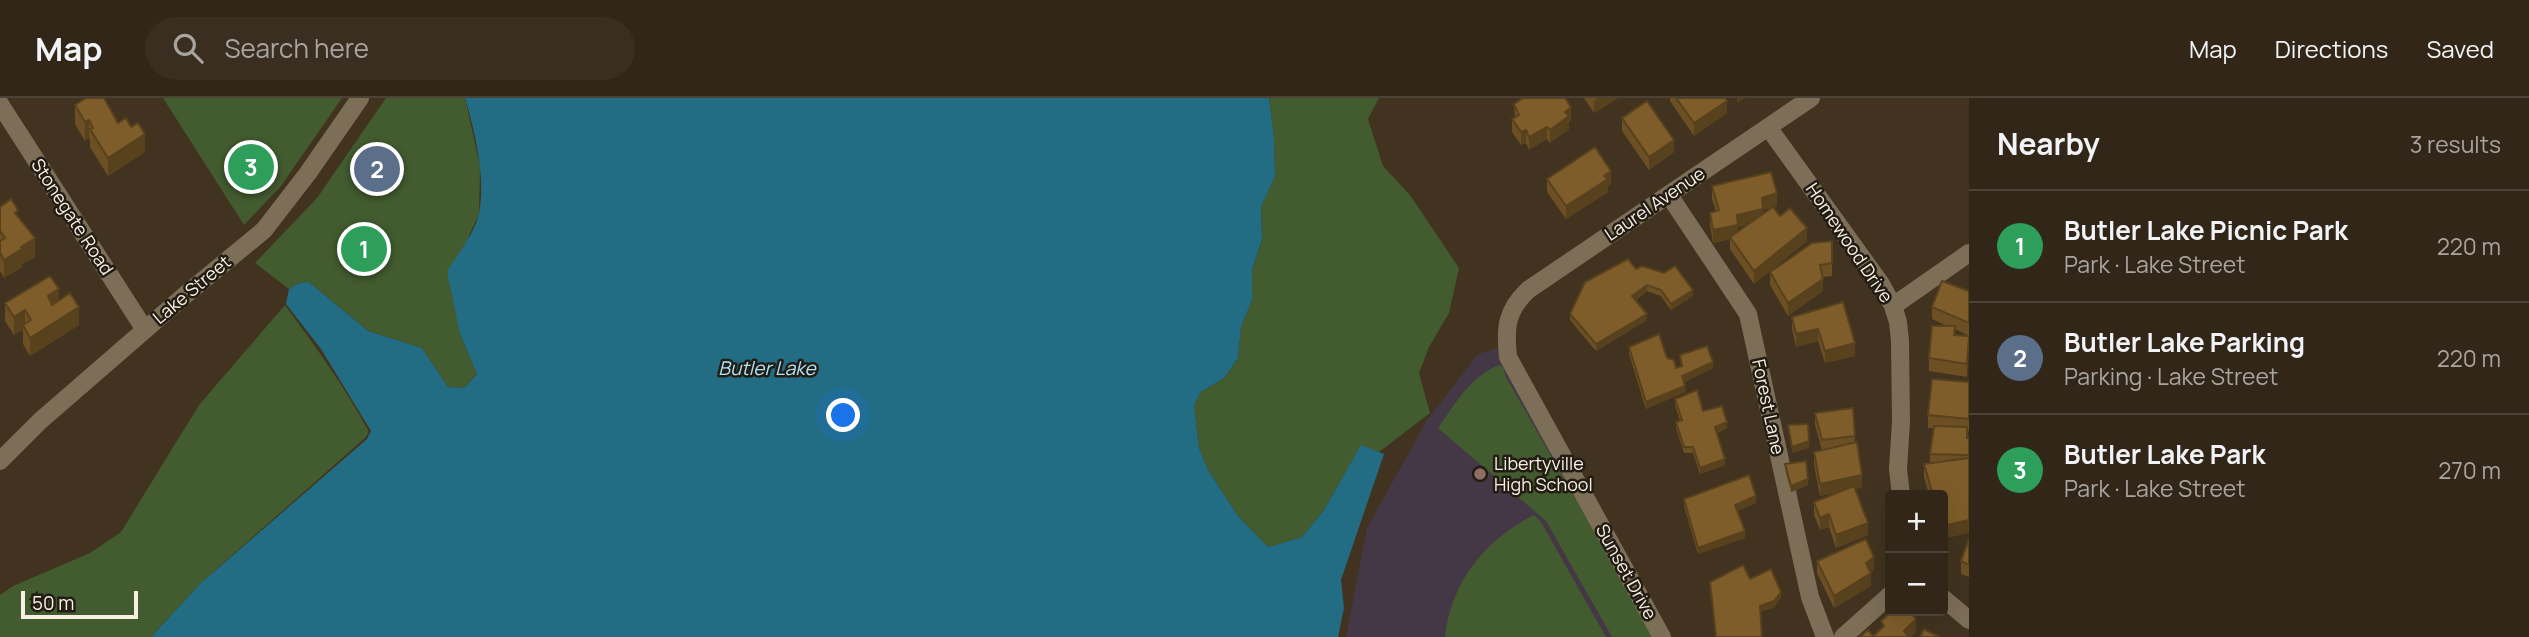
<!DOCTYPE html>
<html lang="en">
<head>
<meta charset="utf-8">
<style>
  :root { --surface:#312617; --page:#392e20; --text:#f1f3f6; --muted:#a8a5a1; --line:#4c4336; --accent:#1a73e8 }
  body { margin:0; font-family:Manrope,sans-serif; background:var(--page); color:var(--text) }
  .controls { position:absolute; right:21px; bottom:21px; display:grid; overflow:hidden; border-radius:7px; box-shadow:0 7px 28px #0002 }
  .controls button { width:63px; height:63px; display:grid; place-items:center; padding:0; border:0; border-bottom:2px solid var(--line); background:var(--surface); color:var(--text); font:35px sans-serif }
  .scale { position:absolute; left:21px; bottom:18px; width:117px; box-sizing:border-box; padding-left:7px; border:4px solid #f9f0e4; border-top:0; font-size:19px; line-height:24px; white-space:nowrap; color:#f9f0e4; -webkit-text-stroke:5px #221c13; paint-order:stroke }
  .you { position:absolute; left:844px; top:318px; width:24px; height:24px; margin:-18px; border:5px solid #fff; border-radius:50%; background:#1a73e8; box-shadow:0 0 0 10px #1a73e833 }
  .badge { display:grid; place-items:center; width:46px; height:46px; border-radius:50%; background:var(--accent); color:#fff; font-size:23px; font-weight:700 }
  .pin { position:absolute; translate:-50% -50%; border:4px solid #fff; box-shadow:0 2px 7px #0006 }
  .list { margin:0; padding:0; list-style:none }
  h2 { display:flex; justify-content:space-between; align-items:center; height:91px; margin:0; padding:0 28px; font-size:30px }
  h2 small { font-size:23px; font-weight:400; color:var(--muted) }
  .list li { display:grid; grid-template-columns:46px 1fr auto; gap:21px; align-items:center; box-sizing:border-box; height:112px; padding:0 28px; border-top:2px solid var(--line) }
  .list b { display:block; font-size:26px; white-space:nowrap }
  .list p { margin:0; font-size:23px; white-space:nowrap; color:var(--muted) }
  .list em { font-size:23px; font-style:normal; color:var(--muted) }
  .icon { flex:none; width:38px; height:38px; fill:none; stroke:currentColor; stroke-width:2; stroke-linecap:round; stroke-linejoin:round }
  .map { position:relative; flex:none; width:1969px; height:539px; overflow:hidden }
  header { display:flex; align-items:center; gap:42px; box-sizing:border-box; height:98px; padding:0 35px; background:var(--surface); border-bottom:2px solid var(--line) }
  header strong { font-size:33px }
  nav { display:flex; gap:38px; margin-inline-start:auto; font-size:24px }
  .search { width:490px; height:63px; background:var(--page); display:flex; align-items:center; gap:18px; box-sizing:border-box; padding:0 24px; border-radius:38px; color:var(--muted); font-size:26px }
  main { display:flex }
  aside { flex:1; background:var(--surface) }
  .map>svg:first-child { display:block }
  .education { fill:#453846 }
  .green { fill:#425b2f }
  .water { fill:#226c84 }
  .lines { fill:none; stroke-linecap:round; stroke-linejoin:round }
  .minor { stroke:#7d6e58; stroke-width:18 }
  .wall { fill:#6c5024; fill-rule:evenodd }
  .shaded-wall { fill:#58411d }
  .building { fill:#7e5d2a; stroke:#58411d; stroke-width:2 }
  .education-dot { fill:#8d6e63; stroke:#221c13; stroke-width:2.5 }
  .labels { text-anchor:middle; stroke-width:5; stroke-linejoin:round; paint-order:stroke }
  .street-label { font-size:18px; fill:#f9f0e4; stroke:#221c13 }
  .poi-label { font-size:18px; fill:#f9f0e4; stroke:#221c13; text-anchor:start }
  .water-label { font-size:19px; font-style:italic; fill:#abe4fb; stroke:#221c13 }
</style>
</head>
<body>
<header>
<strong>Map</strong>
<div class="search"><svg class="icon" aria-label="search" viewBox="0 0 24 24"><circle cx="10" cy="10" r="6"/><path d="M15 15l6 6"/></svg>Search here</div>
<nav><a>Map</a><a>Directions</a><a>Saved</a></nav>
</header>
<main>
<div class="map">
<svg width="1969" height="539" viewBox="0 0 1969 539">
  <rect width="100%" height="100%" fill="#41331f"/>
  <path class="education" d="M1497,250L1650,539H1346L1367,430L1427,322L1478,256Z"/>
  <path class="green" d="M163,0H342L281,88L244,127Z
    M386,0H465L480,68L479,116L469,138L460,236L477,276L464,290L448,289L422,250L368,233L309,184L299,185L289,191L255,165L317,100Z
    M1269,0H1379L1368,21L1383,68L1410,97L1459,170L1449,215L1429,249L1419,275L1430,315L1379,354L1361,348L1324,412L1302,439L1268,449L1238,418L1208,372L1199,350L1194,307L1201,294L1224,280L1238,260L1241,229L1252,202V173L1262,141L1261,109L1275,77L1274,41Z
    M285,207C315,248 345,289 369,334L365,340L202,484L151,539H0V497L13,488L90,455L121,434L199,307Z
    M1500,267L1503,269L1506,279L1654,539H1612L1546,423L1438,330C1455,306 1471,277 1500,267Z
    M1534,417L1541,424L1606,539H1445C1451,484 1485,442 1534,417Z"/>
  <path class="water" d="M465,0H1269L1274,41L1275,78L1261,109L1262,141L1252,172V202L1241,229L1238,260L1224,280L1201,294L1194,307L1199,350L1208,372L1238,418L1268,449L1302,439L1324,412L1361,347L1384,356L1341,482L1344,510L1338,539H151L202,484L367,341L371,333L321,251L286,206L289,191L299,185L309,184L368,233L422,250L448,289L464,290L477,276L460,236L447,173C458,156 475,135 479,115C486,80 475,34 465,0Z"/>
  <g class="lines">
    <path class="minor" d="M0,6L145,232
      M1768,29L1881,186L1893,208L1898,224L1900,243L1901,324L1898,371L1901,397
      M1669,97L1748,216L1810,499L1825,539
      M1893,208L1969,155
      M0,363L40,323L184,198L264,132L308,75L360,0
      M1943,500L1969,522
      M1662,539L1508,259C1505,230 1506,213 1528,192L1811,0
      M1843,539L1890,497"/>
  </g>
  <path class="wall" d="M1584,0H1618L1594,15Z
    M1670,0H1725L1727,15L1694,38L1670,3Z
    M1514,6L1571,22L1569,24V31L1550,45L1547,41L1529,52L1526,45L1521,47L1512,34V21L1515,20Z
    M75,7L118,25L145,54L108,78L90,49V43L89,40L85,43L75,26Z
    M1622,20L1674,54L1649,72L1622,33Z
    M1547,81L1611,86L1608,88V94L1566,121L1547,94Z
    M1712,88L1777,108L1763,112V116L1780,118L1807,143L1754,186L1730,151V141L1713,145L1710,127V115L1716,113L1712,101ZM1747,127L1738,134V129Z
    M0,109L18,119L35,159L22,166V169L4,180L0,173Z
    M1832,143V178L1823,179V193L1788,218L1770,187V174Z
    M1636,171L1664,175L1693,198L1671,212L1661,198L1647,193L1636,202L1647,222L1596,253L1570,222V216Z
    M1969,193V238L1955,231V237L1969,238L1967,279L1929,273V260L1947,228L1932,221V209Z
    M59,202L79,227L30,258L23,246V232L14,237L5,223V205Z
    M1843,204L1855,258L1825,265L1818,243L1796,249L1792,231V219Z
    M1629,249L1667,260L1676,270L1681,268L1680,257L1713,270L1684,284L1685,294L1646,311L1629,256Z
    M1969,284V333H1967V340H1969V435L1943,397H1929L1924,379V366H1930V356L1934,330H1928V317Z
    M1675,301L1703,313L1727,330L1717,335L1725,367L1700,376L1693,355H1684L1676,330V324L1680,323L1675,307Z
    M1853,310L1855,344L1862,389L1855,391L1868,437L1836,450L1829,429L1820,432L1814,417V404L1839,394L1820,398L1814,367V354L1822,352L1815,327V315Z
    M1785,366L1808,387L1791,394L1785,372Z
    M1684,401L1756,405L1737,413L1745,440L1698,456L1684,408Z
    M1969,441V479L1961,476V463Z
    M1817,463L1874,472L1870,474L1871,488L1834,510L1817,475Z"/>
  <path class="shaded-wall" d="M1598,0H1618L1594,15V3Z
    M1737,0H1745L1737,5Z
    M1727,3V15L1694,38V25Z
    M1571,9V22L1569,24V31L1550,45V32L1565,14Z
    M89,22V40L85,43V24Z
    M1547,29V41L1529,52V39Z
    M1526,32V45L1521,47V34Z
    M145,36V54L108,78V60Z
    M1674,42V54L1649,72V59Z
    M1611,73V86L1608,88V94L1566,121V108L1604,78Z
    M1777,95V108L1763,112V124L1738,129V140L1730,139V141L1713,145V132L1762,100Z
    M1807,130V143L1754,186V173Z
    M35,140V159L22,166V169L4,180V162L21,149Z
    M1823,181V193L1788,218V205Z
    M1647,187V193L1632,204V198Z
    M59,191V210L48,216V198Z
    M1693,192V198L1671,212V206Z
    M79,209V227L30,258V240Z
    M25,212V230L23,227V232L14,237V219Z
    M1647,216V222L1596,253V246Z
    M1818,231V243L1796,249V236Z
    M1855,245V258L1825,265V253Z
    M1713,264V270L1682,285V278Z
    M1685,288V294L1646,311V304Z
    M1727,324V330L1715,335V329Z
    M1809,343V350L1792,355V349Z
    M1725,361V367L1700,376V370Z
    M1862,377V389L1820,398V386Z
    M1808,381V387L1791,394V388Z
    M1756,398V405L1735,414V407Z
    M1829,416V429L1820,432V420Z
    M1969,422V435L1943,441V428Z
    M1868,425V437L1836,450V437Z
    M1745,433V440L1698,456V450Z
    M1874,459V472L1866,477V465Z
    M1871,475V488L1834,510V498Z
    M1781,494V500L1774,510L1760,514V508Z
    M1916,521V534L1911,539H1904V533Z"/>
  <path class="building" d="M86,0H104L118,25L126,20L131,29L138,25L145,36L108,60L90,31L93,30L89,22L85,24L75,7Z
    M1523,0H1565L1571,9L1565,14L1569,18L1550,32L1547,29L1529,39L1526,32L1521,34L1512,21L1519,17L1514,6Z
    M1676,0H1725L1727,3L1694,25Z
    M1647,3L1674,42L1649,59L1622,20Z
    M1595,49L1611,73L1604,78L1608,81L1566,108L1547,81Z
    M1771,74L1777,95L1762,100L1763,111L1737,117L1738,127L1713,132L1710,115L1719,112L1712,88Z
    M11,101L18,112L15,115L35,140L21,149L22,151L4,162L0,155V143L5,140L1,134L0,135V109Z
    M1773,109L1780,118L1790,110L1807,130L1754,173L1730,139Z
    M1832,143V165L1820,167L1823,181L1788,205L1770,174L1812,145Z
    M1628,161L1636,171L1642,168L1664,175L1675,168L1693,192L1671,206L1661,192L1647,187L1632,198L1647,216L1596,246L1570,216L1585,184Z
    M50,178L59,191L48,198L52,207L70,195L79,209L30,240L23,227L31,222L25,212L14,219L5,205Z
    M1942,183L1969,193V225L1932,209Z
    M1843,204L1855,245L1825,253L1818,231L1796,236L1792,219Z
    M1932,228H1955L1954,237L1969,238L1967,266L1929,260Z
    M1659,236L1667,260L1674,262L1676,270L1682,268L1680,257L1707,248L1713,264L1682,278L1685,288L1646,304L1629,249Z
    M1932,281L1969,284V321L1928,317Z
    M1697,292L1703,313L1722,308L1727,324L1715,329L1725,361L1700,370L1693,349H1684L1676,324L1682,322L1675,301Z
    M1853,310L1855,338L1822,342L1815,315Z
    M1808,326L1809,343L1792,349L1788,327Z
    M1934,328L1967,329V340H1969V357L1930,356Z
    M1857,344L1862,377L1820,386L1814,354Z
    M1969,360V422L1943,428V397H1933L1924,366Z
    M1806,363L1808,381L1791,388L1785,366Z
    M1749,377L1756,398L1735,407L1745,433L1698,450L1684,401Z
    M1854,388L1868,425L1836,437L1829,416L1820,420L1814,404Z
    M1866,441L1874,459L1866,465L1871,475L1834,498L1817,463Z
    M1969,441V467L1961,463Z
    M1743,467L1750,481L1771,471L1781,494L1774,503L1760,508L1762,539H1716L1710,484Z
    M1898,513H1909L1916,521L1904,533L1908,538L1907,539H1860L1868,532L1873,538L1884,528L1881,523L1891,514L1893,517Z
    M1924,531L1939,539H1920Z"/>
  <circle class="education-dot" cx="1480" cy="376" r="7"/>
  <g class="labels">
    <g class="street-label">
      <text transform="translate(1655 106) rotate(-34)" y="6">Laurel Avenue</text>
      <text transform="translate(72 119) rotate(57)" y="6">Stonegate Road</text>
      <text transform="translate(1849 145) rotate(56)" y="6">Homewood Drive</text>
      <text transform="translate(192 192) rotate(-40)" y="6">Lake Street</text>
      <text transform="translate(1768 309) rotate(78)" y="6">Forest Lane</text>
      <text transform="translate(1626 474) rotate(61)" y="6">Sunset Drive</text>
    </g>
    <g class="poi-label">
      <text x="1494" y="372">Libertyville<tspan x="1494" dy="21">High School</tspan></text>
    </g>
    <g class="water-label">
      <text x="767" y="277">Butler Lake</text>
    </g>
  </g>
</svg>
<div class="controls">
<button>+</button>
<button>−</button>
</div>
<div class="scale">50 m</div>
<div class="you"></div>
<div class="pin badge" style="left:364px;top:151px;background:#2e9e5b">1</div>
<div class="pin badge" style="left:377px;top:71px;background:#5c6f8a">2</div>
<div class="pin badge" style="left:251px;top:69px;background:#2e9e5b">3</div>
</div>
<aside>
<h2>Nearby<small>3 results</small></h2>
<ul class="list">
<li><span class="badge" style="background:#2e9e5b">1</span><div><b>Butler Lake Picnic Park</b><p>Park · Lake Street</p></div><em>220 m</em></li>
<li><span class="badge" style="background:#5c6f8a">2</span><div><b>Butler Lake Parking</b><p>Parking · Lake Street</p></div><em>220 m</em></li>
<li><span class="badge" style="background:#2e9e5b">3</span><div><b>Butler Lake Park</b><p>Park · Lake Street</p></div><em>270 m</em></li>
</ul>
</aside>
</main>
</body>
</html>
